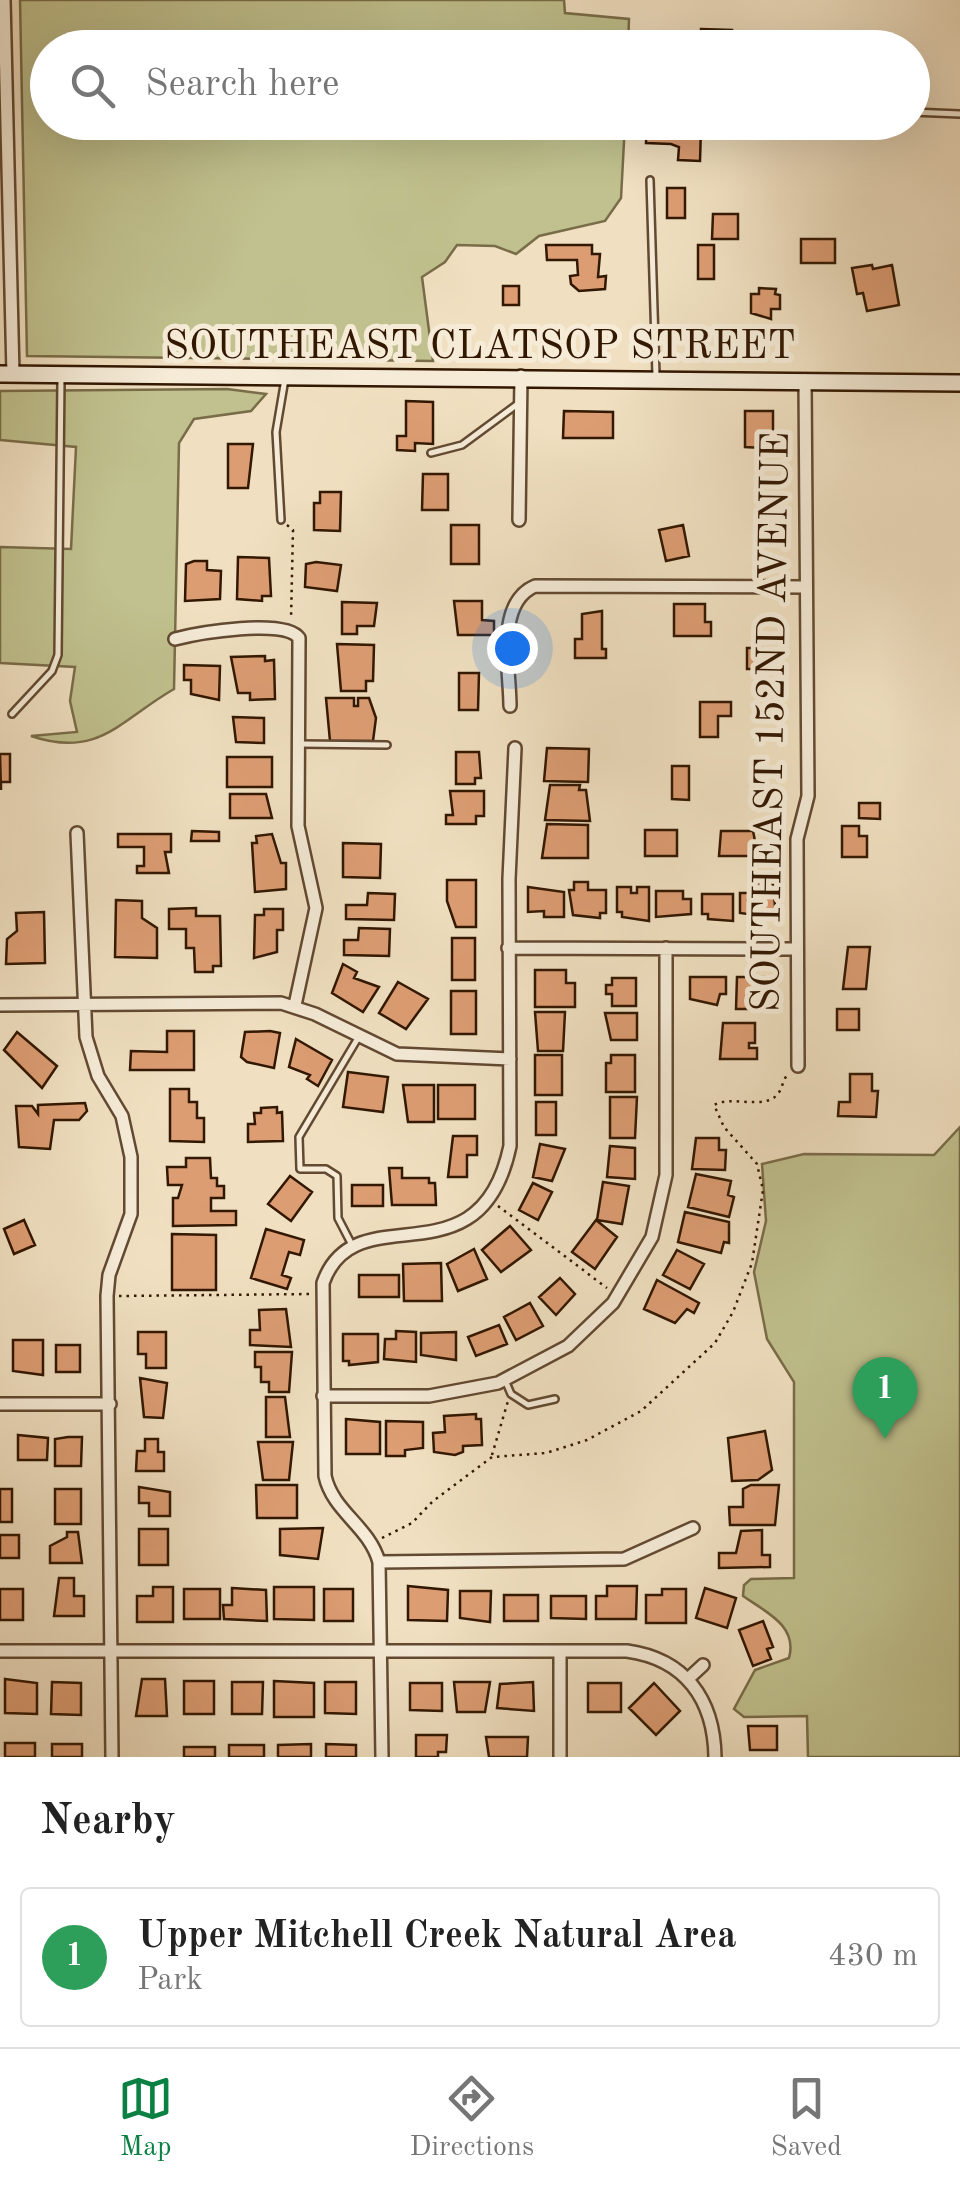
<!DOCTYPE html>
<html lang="en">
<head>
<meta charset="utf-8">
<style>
  :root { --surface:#fff; --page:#f6f6f6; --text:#222; --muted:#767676; --line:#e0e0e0; --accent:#0b8043 }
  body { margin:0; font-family:"Old Standard TT",serif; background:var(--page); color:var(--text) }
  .you { position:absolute; left:512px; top:648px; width:35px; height:35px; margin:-25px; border:8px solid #fff; border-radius:50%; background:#1a73e8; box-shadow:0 0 0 15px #1a73e833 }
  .badge { display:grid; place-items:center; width:65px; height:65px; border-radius:50%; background:var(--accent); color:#fff; font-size:32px; font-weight:700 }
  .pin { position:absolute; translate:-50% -82px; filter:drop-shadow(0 2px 5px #0008) }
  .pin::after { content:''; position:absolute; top:52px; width:35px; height:30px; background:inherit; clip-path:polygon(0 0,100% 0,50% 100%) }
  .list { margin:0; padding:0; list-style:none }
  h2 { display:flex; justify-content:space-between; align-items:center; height:130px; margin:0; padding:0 40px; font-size:42px }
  h2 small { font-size:32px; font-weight:400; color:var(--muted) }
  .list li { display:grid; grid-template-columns:65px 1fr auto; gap:30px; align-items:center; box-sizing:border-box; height:140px; margin:0 20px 20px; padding:0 20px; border:2px solid var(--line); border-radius:10px }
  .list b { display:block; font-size:38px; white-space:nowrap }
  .list p { margin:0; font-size:32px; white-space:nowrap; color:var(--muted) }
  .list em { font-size:32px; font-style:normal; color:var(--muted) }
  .icon { flex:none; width:55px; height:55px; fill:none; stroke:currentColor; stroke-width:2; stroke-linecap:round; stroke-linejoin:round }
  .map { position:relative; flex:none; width:960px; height:1757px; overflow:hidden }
  .search { position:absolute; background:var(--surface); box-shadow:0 10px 40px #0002; left:30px; right:30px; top:30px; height:110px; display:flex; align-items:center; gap:25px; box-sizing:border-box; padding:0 35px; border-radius:55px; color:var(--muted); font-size:38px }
  .sheet { height:290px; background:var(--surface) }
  nav { display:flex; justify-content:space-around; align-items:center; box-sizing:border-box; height:140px; border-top:2px solid var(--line); background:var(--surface); font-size:28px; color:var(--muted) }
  nav a { display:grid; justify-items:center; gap:5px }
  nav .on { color:var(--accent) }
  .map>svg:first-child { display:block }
  .green { fill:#c0c18e; stroke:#796c48; stroke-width:2.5 }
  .building { fill:#dd9d73; stroke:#321701; stroke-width:2.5 }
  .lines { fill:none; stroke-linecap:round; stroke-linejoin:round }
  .lane-casing { stroke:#624931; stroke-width:10 }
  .street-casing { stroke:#624931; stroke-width:16 }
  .secondary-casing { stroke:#321701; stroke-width:20 }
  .path { stroke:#321701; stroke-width:2.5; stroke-dasharray:2.5 5; stroke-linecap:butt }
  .lane { stroke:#f5ebd7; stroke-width:5 }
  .street { stroke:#f5ebd7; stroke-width:11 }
  .secondary { stroke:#f5ebd7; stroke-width:15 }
  .labels { text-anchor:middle; stroke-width:10; stroke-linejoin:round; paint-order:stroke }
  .street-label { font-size:40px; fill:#321701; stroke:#f5ebd7 }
</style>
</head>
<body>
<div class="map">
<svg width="960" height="1757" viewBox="0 0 960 1757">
  <rect width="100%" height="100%" fill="#f0e0c1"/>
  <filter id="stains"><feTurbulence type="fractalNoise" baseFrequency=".002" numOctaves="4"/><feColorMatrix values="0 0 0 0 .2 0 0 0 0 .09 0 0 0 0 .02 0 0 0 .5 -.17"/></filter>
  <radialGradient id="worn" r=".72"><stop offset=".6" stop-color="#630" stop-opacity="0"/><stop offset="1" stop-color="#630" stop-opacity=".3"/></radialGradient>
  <path class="green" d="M20,0H564L565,13L629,19L628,47L48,48V122L625,123L621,198L605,221L539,236L516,254L495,246L457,245L445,262L422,277L433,361L27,356Z
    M227,389L266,394L251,411L194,419L179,443L174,689C120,720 99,759 31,736L77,732L70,701L75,667L0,663V547L71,549L76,447L0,440V391Z
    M960,1127V1757H808L807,1716L744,1717L734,1709L755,1670L789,1658C798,1626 766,1612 743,1596L744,1585L751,1579L794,1578V1382L767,1339L754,1272L766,1221L762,1164L804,1154L934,1155Z"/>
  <path class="building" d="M701,29L732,30V48H701Z
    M647,122L701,128L700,161L678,160L679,147L671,144L646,143Z
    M667,188H685V218H667Z
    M713,214H738V239H712Z
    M801,239H835V263H801Z
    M546,245H592V254H600L598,277L606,276L605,289L579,291L571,284L570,276L578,275L577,260H547Z
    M698,245H714V279H698Z
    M872,265L873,269L892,265L899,305L867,311L863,293L857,294L852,268Z
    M503,286H519V305H503Z
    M759,288L776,289L775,294L780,295V309H771V319L751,313V294H759Z
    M406,401L433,402V444L415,443V451L397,450V436H406Z
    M564,411L613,412V438H563Z
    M745,411H773V431H762V448L745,447Z
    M228,444H253L248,488H228Z
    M423,474H448V510H422Z
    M320,492H341L340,531L314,530V503H320Z
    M451,525H479V564H451Z
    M683,525L689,556L666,561L659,530Z
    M238,557L269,558L271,596H262V601L237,599Z
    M194,561H207V570L221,571L220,599L185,601L186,564Z
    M316,562L341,565L337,591L305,587L306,564Z
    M454,601H482V620L494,621V635H458Z
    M342,602L377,603L374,626H357V634H342Z
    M674,604H705V622H711V636H674Z
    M602,611V649H606V658H575V639H582V614Z
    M337,644L374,645L373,681H366V691H341Z
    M747,648H762V669H747Z
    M265,656V661L274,660L275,699L250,700V693H238L231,657Z
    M184,665L220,666L219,700L191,694V680H184Z
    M459,673H479L478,710H459Z
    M326,698H354V706H358V698H369L376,718L373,741H330Z
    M700,702H731V716H718V737H700Z
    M233,717L264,718V743L236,742Z
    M547,748L589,749L588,782L544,781Z
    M456,752H479L481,778H475V784H456Z
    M0,754H10V782H1V790Z
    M227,757H272V787H227Z
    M672,766H689V800L672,799Z
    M550,785H580L579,790H586L590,821L545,820Z
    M450,791H484V816H476V824H446V815H453Z
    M230,794H266L272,818H230Z
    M859,803H880V819L859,818Z
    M547,824L588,825V858H542Z
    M842,826H859V836H867V857H842Z
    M645,830H677V856H645Z
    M192,831L219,832V841H191Z
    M721,831H753L758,856H719Z
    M118,834H171V852H165L169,873H137V866H144V847H118Z
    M272,834L281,863H286V889L255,892L252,843H257L256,836Z
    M343,843L381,844L380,878L343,877Z
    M447,880H476V927H456L447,901Z
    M574,882H588V890H606V913H600V918L573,915L569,890H574Z
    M756,883H773L776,918L740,913V893H756Z
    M528,887L564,892V917H544V911L528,912Z
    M617,887H631V893H637V887H649V921L622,917V912H617Z
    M656,891H683V899H691V914L656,917Z
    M368,893L395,894L394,920L346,919V905H367Z
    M702,894H733V921L708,919V914H702Z
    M116,900L142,901V918L157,928V958L115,957Z
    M196,908V916H220L221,966H213V972H195L194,948H186V929H169V909Z
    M264,909H283V930H277V952L254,958L255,915H264Z
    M44,912L45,963L6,964L7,939L17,931L16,913Z
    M359,928L390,929L389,956L344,955V940H358Z
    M452,938H475V980H452Z
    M848,947H870L866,989H843Z
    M343,964L357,972L354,978L379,987L363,1012L332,993Z
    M535,970H566V983H575V1007H535Z
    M690,977H726V994H720L717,1005L690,999Z
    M737,977H764V1009H736Z
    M612,978H636V1006H612V994H606V985H612Z
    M398,982L428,999L406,1029L379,1013Z
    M451,991H476V1034H451Z
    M837,1009H859V1030H837Z
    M535,1012H565L563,1051H538Z
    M605,1013H637V1040H611Z
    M723,1023H755V1043H749V1048H757V1059H720Z
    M167,1031H194V1070H130L131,1051L167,1052Z
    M270,1031L280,1033L274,1068L247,1062L241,1057L245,1032Z
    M17,1032L57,1066L42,1088L4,1050Z
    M296,1039L332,1060L318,1086L307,1079L310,1075L289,1067Z
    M535,1055H562V1095H535Z
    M611,1055H635V1092H606V1063H611Z
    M348,1072L388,1077L383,1112L343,1107Z
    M850,1074H872V1091H878L876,1117L838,1116L839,1102H850Z
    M403,1085H434V1122H408Z
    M438,1085H475V1119H438Z
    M170,1089H189V1102H197V1118H204V1142L170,1141Z
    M610,1097H637L635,1138H610Z
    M536,1102H556V1135H536Z
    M85,1103L87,1111L79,1120H54L50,1149L19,1147L16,1106H32L38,1114V1105Z
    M277,1107V1113L282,1112L283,1141L248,1142V1124H255L254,1113H261V1108Z
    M453,1136H477V1155H467V1177H448Z
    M696,1138H719V1150H726L725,1170L692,1169Z
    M540,1144L565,1149L552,1181L533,1177Z
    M610,1146L635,1148V1179L607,1177Z
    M186,1158H210L211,1178H217V1186H224V1198H211V1211H236V1225L173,1226V1198H178L182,1185H168L167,1167H186Z
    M389,1168H402V1178H429V1183H435L436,1205H392Z
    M696,1174L731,1181L728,1195L734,1197L729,1217L688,1207Z
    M290,1176L312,1192L291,1221L268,1204Z
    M603,1182L629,1186L622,1224L597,1220Z
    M533,1183L552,1192L538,1220L519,1210Z
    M352,1185H383V1206H352Z
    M685,1212L729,1222V1243L724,1242L721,1253L678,1242Z
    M24,1220L35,1245L14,1254L4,1229Z
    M596,1220L617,1237L595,1269L572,1252Z
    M510,1226L531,1250L501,1272L482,1250Z
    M266,1229L304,1240L300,1255L289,1252L282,1275L291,1278L287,1289L251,1278Z
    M172,1234L216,1235V1290H172Z
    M474,1249L487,1279L458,1291L447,1264Z
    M677,1250L704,1264L690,1289L663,1275Z
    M441,1263L442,1301H404L403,1264Z
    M359,1275H399V1297H359Z
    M560,1278L575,1294L556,1315L539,1297Z
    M657,1280L699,1303L694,1313L687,1309L675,1323L644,1309Z
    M530,1303L543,1326L516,1340L504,1317Z
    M286,1309L291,1347L250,1345V1330H260L259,1310Z
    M499,1325L507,1344L476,1356L468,1337Z
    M396,1331L416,1332V1362L384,1359L385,1339H396Z
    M138,1332H166V1368H146V1354H138Z
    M456,1332V1360L421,1355V1333Z
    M343,1334H378V1362L349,1365V1361H343Z
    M13,1340H43V1375L13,1371Z
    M56,1345H80V1372H56Z
    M255,1352H292L289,1392H269V1382H261V1367H255Z
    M140,1378L167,1383L163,1418L144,1417Z
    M266,1397H285L290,1437H266Z
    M476,1414V1419H481L482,1445L463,1446V1452L455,1455L434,1452L433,1433L445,1432L444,1416Z
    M346,1419L380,1422V1454H346Z
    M386,1421L423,1422V1448L405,1450V1456H386Z
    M765,1431L772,1470L758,1480L732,1481L728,1438Z
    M18,1435L48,1438L47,1460H18Z
    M68,1437H82L81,1466H55V1439Z
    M145,1439H158V1452H164V1471H136L137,1451H145Z
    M258,1442H293L289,1480H263Z
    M256,1485H297V1518H257Z
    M751,1485H779L775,1525H730L729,1507H743V1489Z
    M139,1487L170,1492V1516H149V1503H139Z
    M0,1489H12V1522H0Z
    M55,1489H81V1524H55Z
    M323,1528L318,1559L280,1555V1529Z
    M139,1529H168V1565H139Z
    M762,1530V1555H770V1567L719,1568V1553H736L741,1531Z
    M67,1532H78L82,1563H50V1546L67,1537Z
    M0,1535H19V1558H0Z
    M59,1578H74V1596H84V1616H54Z
    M408,1586L448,1590L447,1621L408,1620Z
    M607,1586H637L636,1619H596V1596H607Z
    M153,1587H173V1622H137V1596H153Z
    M274,1587H314V1620L274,1619Z
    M232,1588L266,1590L267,1621L224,1619L223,1605H232Z
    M705,1588L736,1598L727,1628L696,1618Z
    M0,1589H23V1620H0Z
    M184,1589H220V1619H184Z
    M324,1589H353V1621H324Z
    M662,1589H686V1623H646V1595H662Z
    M460,1591H491L490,1622L460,1618Z
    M504,1595H538V1621H504Z
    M551,1596H586V1619L551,1618Z
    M763,1621L773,1647L767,1649L771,1659L753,1666L739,1630Z
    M5,1679L37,1683V1714L5,1713Z
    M142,1679H165L167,1716H136Z
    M184,1681H214V1714H184Z
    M274,1681L314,1683V1717H274Z
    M52,1682L81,1683V1715L51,1714Z
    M232,1682H263L262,1714H232Z
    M325,1682H356V1714L325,1713Z
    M454,1682H490L485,1712H457Z
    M533,1682L534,1711L497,1708L500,1684Z
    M410,1683H442V1711L410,1710Z
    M588,1683H621V1712H588Z
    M654,1683L680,1711L656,1735L629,1708Z
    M748,1726H777V1750H750Z
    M416,1735H447L446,1752H438V1757H416Z
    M486,1737H528L527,1757H489Z
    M5,1743H35V1757H5Z
    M52,1744H82V1757H52Z
    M311,1744V1757H278V1745Z
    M326,1744L356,1745V1757H326Z
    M229,1745H264V1757H229Z
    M184,1747H215V1757H184Z"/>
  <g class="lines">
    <g class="lane-casing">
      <path id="lane" d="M912,112L960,114
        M650,180L656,375
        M431,453L462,445L519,403
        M281,520L276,432L285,379
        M12,714L52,671L58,655L61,379
        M301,744L387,745
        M352,1245L338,1218L337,1176L326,1169H300L299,1137L358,1038
        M505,1380L511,1394L528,1405L555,1399"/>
    </g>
    <g class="street-casing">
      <path id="street" d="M4,0L13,374
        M519,520L521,376
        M175,639C198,633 285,618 299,638L298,826L316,908L295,1005
        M510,706C510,670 495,603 535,586L805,587
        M77,833L86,1037L98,1076L122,1116L131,1157V1214L109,1275L107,1296L112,1757
        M508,948L797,949
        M0,1005L281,1003L315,1014L397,1054L510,1059
        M798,1066L797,839L808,796L805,380
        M323,1396H429L498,1383L568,1346L613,1303L652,1237L666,1175V948
        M0,1404H110
        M379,1562L624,1559L693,1528
        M0,1651H627C685,1659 714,1699 715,1757
        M689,1678L703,1665
        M382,1757L379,1562C369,1526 333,1512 325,1476L323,1283C355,1191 480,1289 510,1146L509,879L515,748
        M560,1757V1651"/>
    </g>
    <g class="secondary-casing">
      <path id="secondary" d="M0,374L960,383"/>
    </g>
    <path class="path" d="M287,525L293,530L291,619
      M498,1206L607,1288
      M119,1296L311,1294
      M492,1455L508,1401
      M382,1538L412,1523L433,1501L492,1457L546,1453L587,1440L641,1411L715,1343L733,1312L752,1263L763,1190L757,1164L724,1127L714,1105C731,1095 763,1110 777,1095C782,1090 783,1079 788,1074"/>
    <use href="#lane" class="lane"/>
    <use href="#street" class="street"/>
    <use href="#secondary" class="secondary"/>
  </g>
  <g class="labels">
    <g class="street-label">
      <text x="480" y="358">SOUTHEAST CLATSOP STREET</text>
      <text transform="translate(769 722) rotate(-89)" y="14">SOUTHEAST 152ND AVENUE</text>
    </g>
  </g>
  <rect width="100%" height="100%" filter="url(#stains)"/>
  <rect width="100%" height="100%" fill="url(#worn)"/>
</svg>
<div class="you"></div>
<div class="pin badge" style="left:885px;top:1439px;background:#2e9e5b">1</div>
<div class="search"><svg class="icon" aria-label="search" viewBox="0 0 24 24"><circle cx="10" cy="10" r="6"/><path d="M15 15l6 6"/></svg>Search here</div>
</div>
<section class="sheet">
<h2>Nearby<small></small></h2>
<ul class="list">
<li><span class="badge" style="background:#2e9e5b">1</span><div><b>Upper Mitchell Creek Natural Area</b><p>Park</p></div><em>430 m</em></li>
</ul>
</section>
<nav>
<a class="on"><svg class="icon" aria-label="map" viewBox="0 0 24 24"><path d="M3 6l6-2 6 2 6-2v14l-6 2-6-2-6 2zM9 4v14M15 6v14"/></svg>Map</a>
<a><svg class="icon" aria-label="directions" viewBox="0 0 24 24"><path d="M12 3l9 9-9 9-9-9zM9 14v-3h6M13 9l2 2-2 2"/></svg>Directions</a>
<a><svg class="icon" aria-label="saved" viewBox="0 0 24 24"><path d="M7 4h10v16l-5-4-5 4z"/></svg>Saved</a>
</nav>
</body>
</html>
